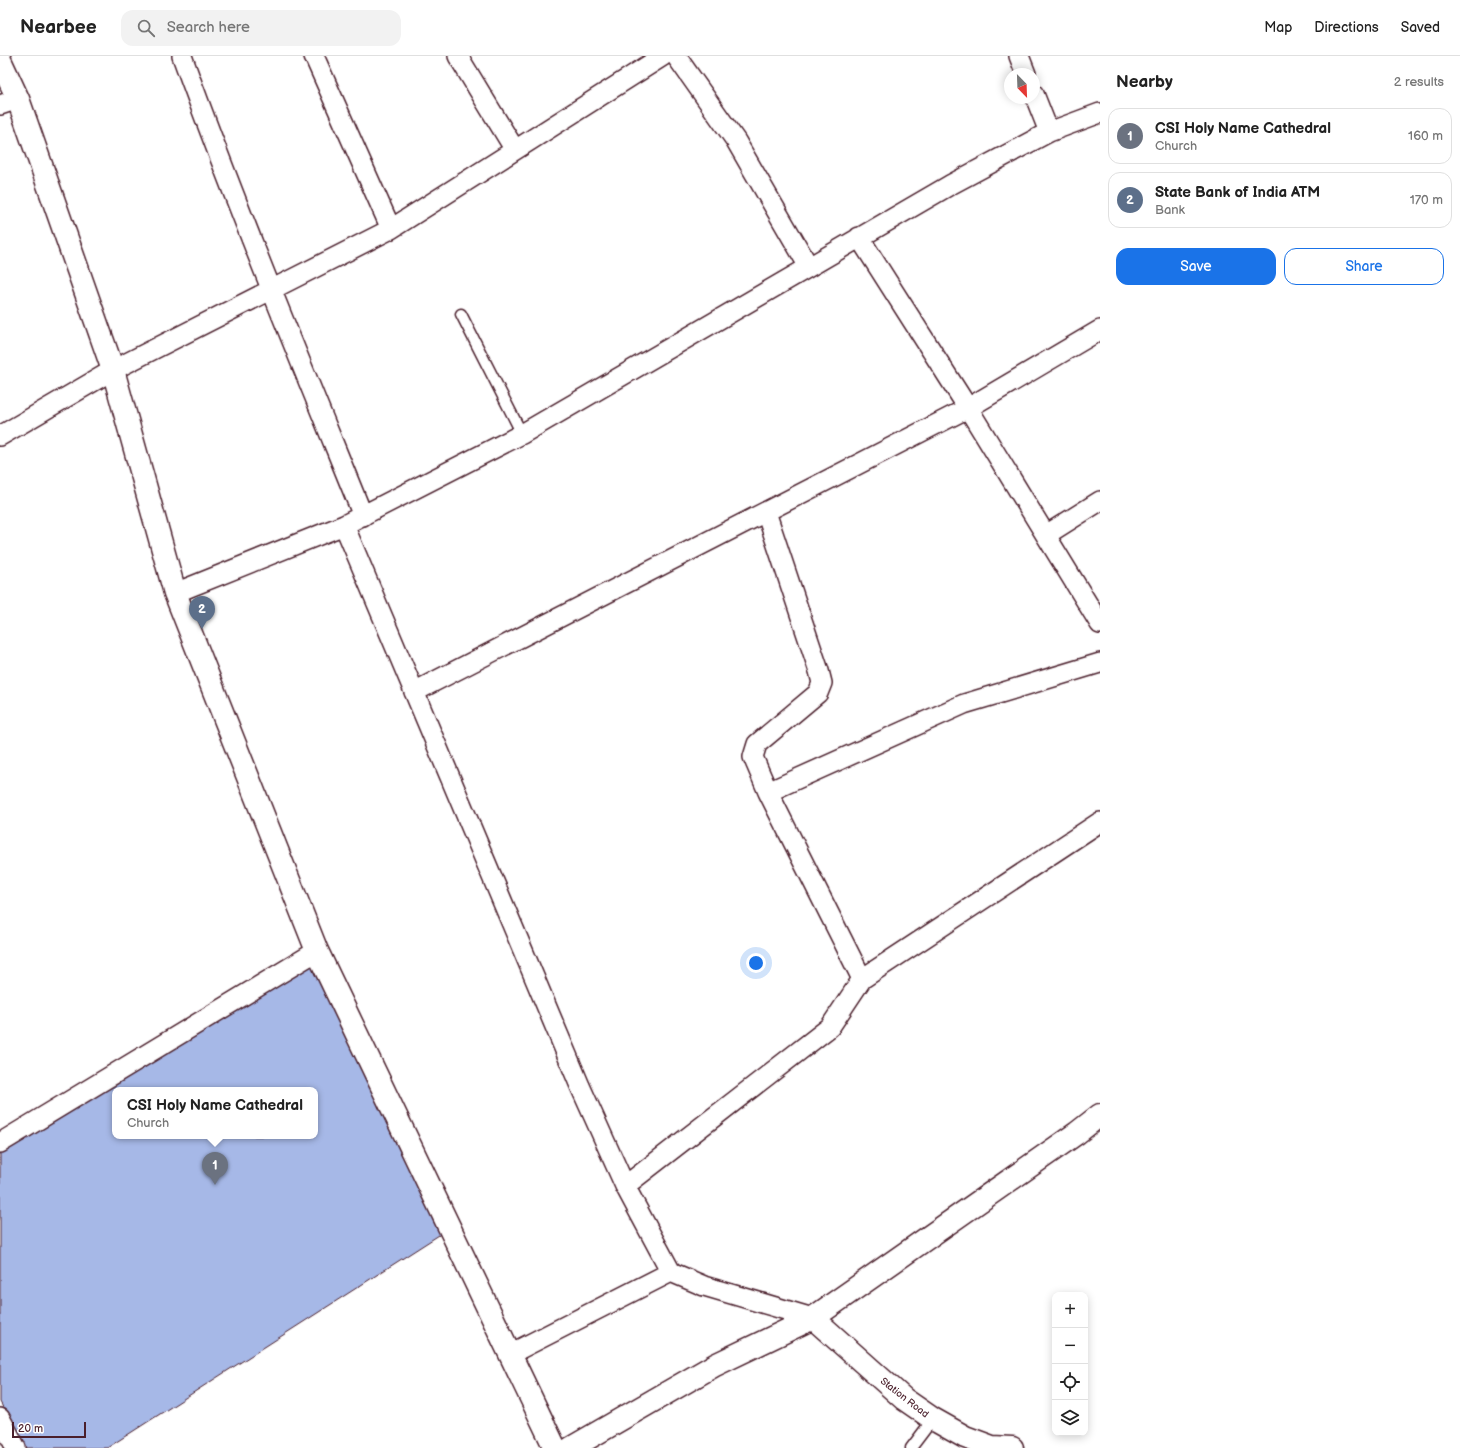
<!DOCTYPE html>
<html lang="en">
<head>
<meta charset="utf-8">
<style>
  :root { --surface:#fff; --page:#f2f2f2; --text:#222; --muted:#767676; --line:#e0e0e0; --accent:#1a73e8 }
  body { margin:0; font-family:"Balsamiq Sans",sans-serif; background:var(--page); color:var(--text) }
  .controls { position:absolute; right:12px; bottom:12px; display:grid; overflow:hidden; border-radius:8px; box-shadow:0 2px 10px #0003 }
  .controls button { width:36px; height:36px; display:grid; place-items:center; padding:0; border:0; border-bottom:1px solid var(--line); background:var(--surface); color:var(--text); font:20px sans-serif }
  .compass { position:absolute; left:1004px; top:12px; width:36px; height:36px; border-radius:50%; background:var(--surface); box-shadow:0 2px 10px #0003; rotate:157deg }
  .scale { position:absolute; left:12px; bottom:10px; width:74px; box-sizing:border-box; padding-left:4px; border:2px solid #4a1f2b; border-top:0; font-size:11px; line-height:14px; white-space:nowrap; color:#4a1f2b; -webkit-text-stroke:3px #fff; paint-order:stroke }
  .you { position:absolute; left:756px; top:907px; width:14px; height:14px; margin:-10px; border:3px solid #fff; border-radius:50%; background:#1a73e8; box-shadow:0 0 0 6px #1a73e833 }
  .badge { display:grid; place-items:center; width:26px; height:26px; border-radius:50%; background:var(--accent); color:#fff; font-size:13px; font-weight:700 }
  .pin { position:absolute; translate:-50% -33px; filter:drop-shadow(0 1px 2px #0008) }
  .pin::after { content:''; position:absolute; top:21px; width:14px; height:12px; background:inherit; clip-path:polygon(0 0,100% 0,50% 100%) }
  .popup { position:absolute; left:112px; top:1031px; width:206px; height:52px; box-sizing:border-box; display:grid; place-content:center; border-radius:8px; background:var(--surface); filter:drop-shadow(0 1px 3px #0005); font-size:13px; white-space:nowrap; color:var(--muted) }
  .popup b { font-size:15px; color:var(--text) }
  .popup::after { content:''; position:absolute; left:50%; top:100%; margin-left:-8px; border:8px solid transparent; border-top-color:var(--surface) }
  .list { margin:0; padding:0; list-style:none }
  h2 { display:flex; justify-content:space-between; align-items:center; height:52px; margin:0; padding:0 16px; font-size:17px }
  h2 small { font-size:13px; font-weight:400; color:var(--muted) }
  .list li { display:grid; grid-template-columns:26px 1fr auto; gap:12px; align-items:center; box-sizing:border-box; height:56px; margin:0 8px 8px; padding:0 8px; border:1px solid var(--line); border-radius:12px }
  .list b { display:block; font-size:15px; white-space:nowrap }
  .list p { margin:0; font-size:13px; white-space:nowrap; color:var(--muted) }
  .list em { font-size:13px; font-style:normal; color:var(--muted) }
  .actions { display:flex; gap:8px; padding:12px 16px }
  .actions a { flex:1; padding:9px 0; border:1px solid var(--accent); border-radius:12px; text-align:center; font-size:14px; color:var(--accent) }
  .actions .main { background:var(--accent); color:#fff }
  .icon { flex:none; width:22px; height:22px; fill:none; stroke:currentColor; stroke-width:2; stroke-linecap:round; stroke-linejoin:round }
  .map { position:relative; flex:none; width:1100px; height:1392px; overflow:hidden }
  header { display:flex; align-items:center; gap:24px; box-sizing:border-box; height:56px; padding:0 20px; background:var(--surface); border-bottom:1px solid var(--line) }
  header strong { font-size:19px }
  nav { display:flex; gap:22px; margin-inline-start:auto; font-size:14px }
  .search { width:280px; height:36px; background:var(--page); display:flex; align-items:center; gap:10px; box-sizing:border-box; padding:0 14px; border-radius:12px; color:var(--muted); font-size:15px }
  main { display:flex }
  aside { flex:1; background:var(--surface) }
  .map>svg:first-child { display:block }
  .building { fill:#a6b8e7; stroke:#4a1f2b; fill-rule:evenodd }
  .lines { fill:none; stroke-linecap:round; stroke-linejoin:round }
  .service-casing { stroke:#4a1f2b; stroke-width:13 }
  .minor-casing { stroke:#4a1f2b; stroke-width:22 }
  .tertiary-casing { stroke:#4a1f2b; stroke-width:25 }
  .service { stroke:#fff; stroke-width:10 }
  .minor { stroke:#fff; stroke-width:19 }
  .tertiary { stroke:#fff; stroke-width:22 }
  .labels { text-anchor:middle; stroke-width:3; stroke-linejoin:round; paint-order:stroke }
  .street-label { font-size:10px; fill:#4a1f2b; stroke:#fff }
</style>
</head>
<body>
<header>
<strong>Nearbee</strong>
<div class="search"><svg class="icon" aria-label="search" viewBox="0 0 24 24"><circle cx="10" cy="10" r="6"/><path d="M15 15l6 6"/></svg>Search here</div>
<nav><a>Map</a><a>Directions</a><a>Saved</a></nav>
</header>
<main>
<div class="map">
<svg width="1100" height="1392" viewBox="0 0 1100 1392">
  <rect width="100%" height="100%" fill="#fff"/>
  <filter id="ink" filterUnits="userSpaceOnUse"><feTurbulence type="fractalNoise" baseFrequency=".025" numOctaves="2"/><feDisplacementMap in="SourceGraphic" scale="8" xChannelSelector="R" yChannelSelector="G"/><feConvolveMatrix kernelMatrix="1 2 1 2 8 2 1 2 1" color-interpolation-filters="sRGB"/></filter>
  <g filter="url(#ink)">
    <path class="building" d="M317,895L450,1172L107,1392H25L0,1346V1087ZM115,1034H315V1080H115Z"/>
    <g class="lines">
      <g class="service-casing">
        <path id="service" d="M461,258L522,378
          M911,1392L933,1363"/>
      </g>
      <g class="minor-casing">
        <path id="minor" d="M182,0C238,155 301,307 363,460
          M314,0L391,173
          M458,0L515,94
          M676,0L736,85L809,211
          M1019,0L1026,18
          M1034,38L1049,76
          M0,49L18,43
          M859,181L968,352L1100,274
          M0,380L113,314L391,173L663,0
          M766,456L819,615L822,627L818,637L757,688L753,701L768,736
          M344,469L580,1030L625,1130L671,1216L704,1230L813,1262
          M1046,479L1100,445
          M175,537L344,469L522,378L950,129L1049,76L1100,57
          M414,636L968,352L1100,568
          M862,923L768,736L964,648L1100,607
          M0,1087L317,895
          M625,1130L830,971L862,923L1100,766
          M510,1298L671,1216
          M0,1362L16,1392"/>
      </g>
      <g class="tertiary-casing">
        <path id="tertiary" d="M0,4L18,43L113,314L175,537L317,895L555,1392
          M813,1262L904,1343L933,1363L965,1381L992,1391L1012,1392
          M571,1392L715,1309L813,1262L1077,1077L1100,1059"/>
      </g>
      <use href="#service" class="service"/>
      <use href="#minor" class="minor"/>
      <use href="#tertiary" class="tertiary"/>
    </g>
  </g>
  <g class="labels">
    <g class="street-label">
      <text transform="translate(905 1341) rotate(38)" y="4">Station Road</text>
    </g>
  </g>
</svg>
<div class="controls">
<button>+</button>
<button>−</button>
<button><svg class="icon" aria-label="locate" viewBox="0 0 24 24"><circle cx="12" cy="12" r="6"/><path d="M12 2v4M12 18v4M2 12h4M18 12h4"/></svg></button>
<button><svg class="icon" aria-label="layers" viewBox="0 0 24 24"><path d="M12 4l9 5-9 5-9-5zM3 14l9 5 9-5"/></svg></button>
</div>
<svg class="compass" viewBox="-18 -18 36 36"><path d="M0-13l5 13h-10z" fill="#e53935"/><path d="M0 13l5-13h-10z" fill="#767676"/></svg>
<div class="scale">20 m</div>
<div class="you"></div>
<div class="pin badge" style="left:215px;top:1129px;background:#6b7280">1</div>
<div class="popup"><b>CSI Holy Name Cathedral</b>Church</div>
<div class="pin badge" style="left:202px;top:573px;background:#5c6f8a">2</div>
</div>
<aside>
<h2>Nearby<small>2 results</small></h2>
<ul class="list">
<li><span class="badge" style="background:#6b7280">1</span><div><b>CSI Holy Name Cathedral</b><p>Church</p></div><em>160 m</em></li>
<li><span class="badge" style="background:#5c6f8a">2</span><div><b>State Bank of India ATM</b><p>Bank</p></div><em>170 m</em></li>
</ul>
<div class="actions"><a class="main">Save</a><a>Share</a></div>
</aside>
</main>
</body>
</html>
